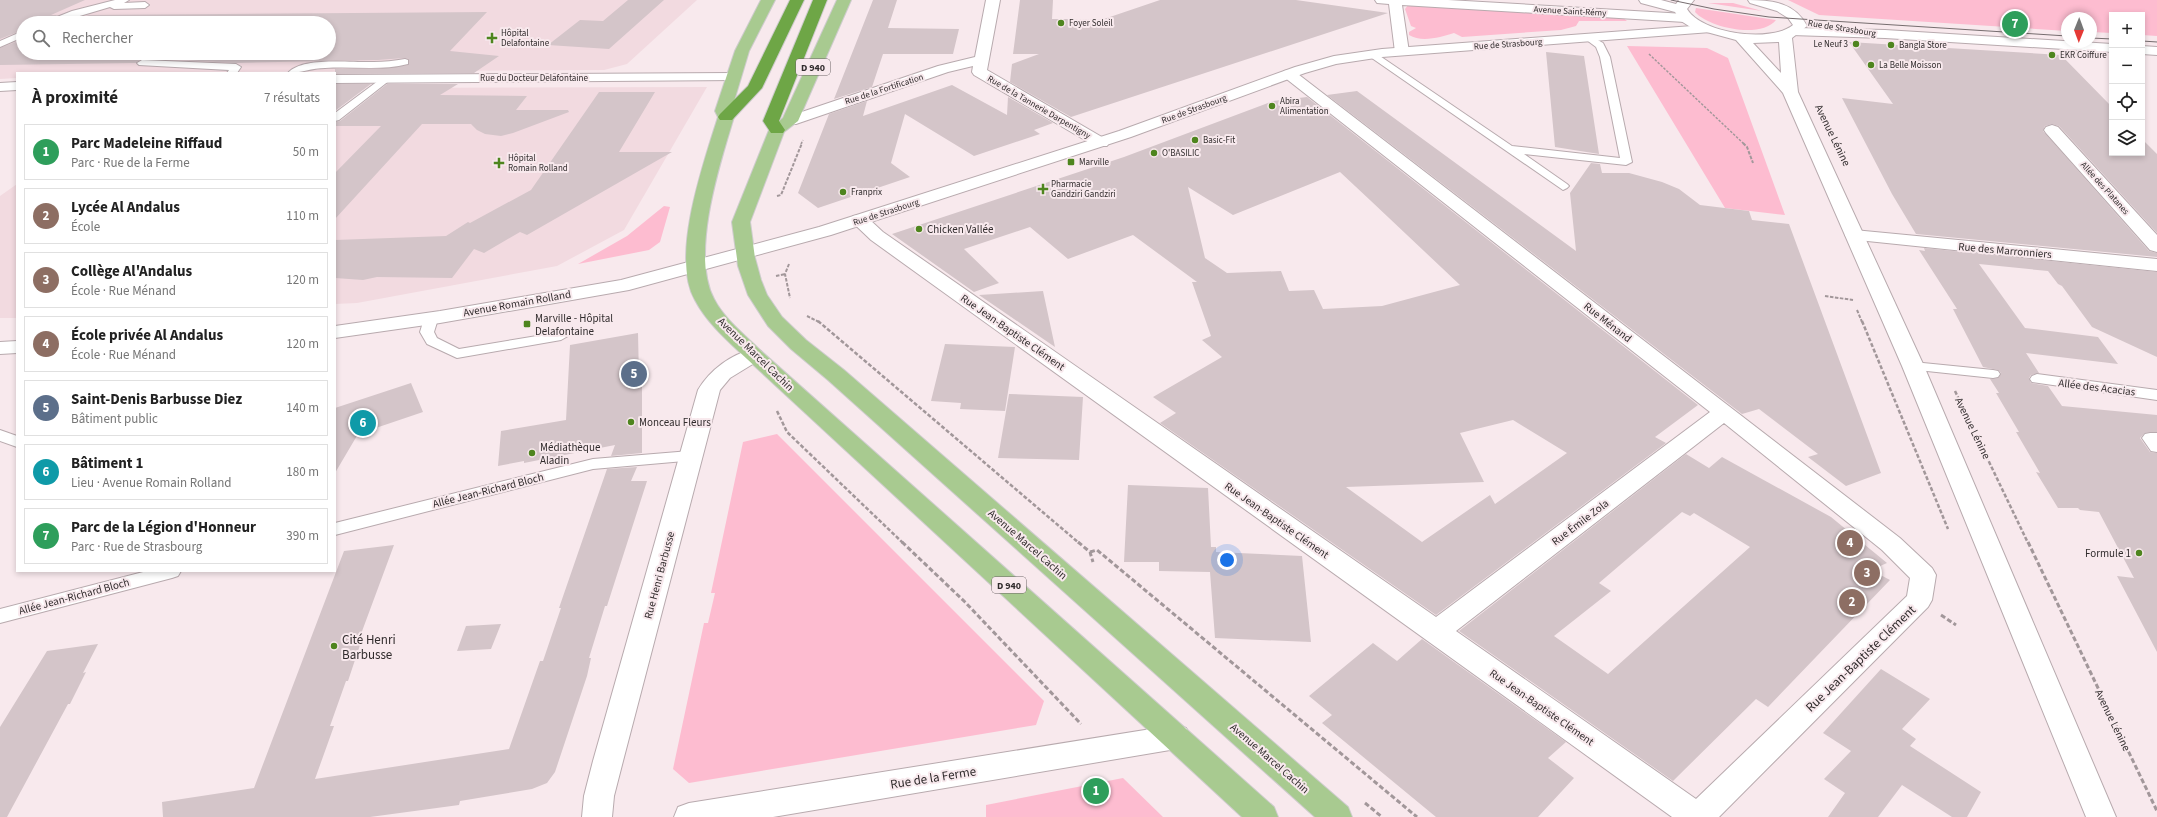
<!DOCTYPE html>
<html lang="fr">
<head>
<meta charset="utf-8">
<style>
  :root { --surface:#fff; --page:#f6f6f6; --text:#222; --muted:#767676; --line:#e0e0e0; --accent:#4e851e }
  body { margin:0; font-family:"Source Sans 3",sans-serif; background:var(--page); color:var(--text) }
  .controls { position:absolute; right:12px; top:12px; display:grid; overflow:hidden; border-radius:0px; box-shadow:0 2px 6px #0003 }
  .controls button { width:36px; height:36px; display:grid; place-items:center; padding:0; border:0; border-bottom:1px solid var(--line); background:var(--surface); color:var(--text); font:20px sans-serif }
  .compass { position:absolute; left:2061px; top:12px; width:36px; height:36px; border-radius:50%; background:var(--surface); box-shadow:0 2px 6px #0003; rotate:181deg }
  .you { position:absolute; left:1227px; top:560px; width:14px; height:14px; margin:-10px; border:3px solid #fff; border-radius:50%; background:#1a73e8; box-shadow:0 0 0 6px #1a73e833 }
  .badge { display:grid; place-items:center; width:26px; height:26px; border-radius:50%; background:var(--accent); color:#fff; font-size:13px; font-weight:700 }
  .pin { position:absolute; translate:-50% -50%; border:2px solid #fff; box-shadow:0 1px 4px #0006 }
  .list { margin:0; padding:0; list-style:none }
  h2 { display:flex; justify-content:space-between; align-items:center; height:52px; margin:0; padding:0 16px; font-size:17px }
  h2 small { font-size:13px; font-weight:400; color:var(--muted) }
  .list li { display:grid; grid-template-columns:26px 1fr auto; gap:12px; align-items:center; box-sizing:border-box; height:56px; margin:0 8px 8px; padding:0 8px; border:1px solid var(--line); border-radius:0px }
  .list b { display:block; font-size:15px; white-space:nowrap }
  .list p { margin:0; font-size:13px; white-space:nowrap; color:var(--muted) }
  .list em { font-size:13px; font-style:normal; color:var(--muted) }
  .icon { flex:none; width:22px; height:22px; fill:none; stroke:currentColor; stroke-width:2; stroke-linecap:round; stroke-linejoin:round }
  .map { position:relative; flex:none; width:2157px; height:817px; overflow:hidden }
  .search { position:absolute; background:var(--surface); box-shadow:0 2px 6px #0003; left:16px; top:16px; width:320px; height:44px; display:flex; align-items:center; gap:10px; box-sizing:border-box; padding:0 14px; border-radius:22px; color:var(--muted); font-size:15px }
  .panel { position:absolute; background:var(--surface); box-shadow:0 2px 6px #0003; left:16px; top:72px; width:320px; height:500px; border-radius:0px }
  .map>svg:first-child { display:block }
  .built { fill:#f2dae0; fill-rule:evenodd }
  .green { fill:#fdbcd0 }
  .building { fill:#d4c5c9; fill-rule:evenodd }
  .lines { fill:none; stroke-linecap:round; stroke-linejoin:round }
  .service-casing { stroke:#b8aaae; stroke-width:2 }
  .minor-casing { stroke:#b8aaae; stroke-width:2 }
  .tertiary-casing { stroke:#b8aaae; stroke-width:2 }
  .secondary-casing { stroke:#b8aaae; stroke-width:2 }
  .primary-casing { stroke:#cecccd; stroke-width:2 }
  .motorway-casing { stroke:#cecccd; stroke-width:2 }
  .path-far3 { stroke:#a2979a; stroke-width:1.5; stroke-dasharray:2.5 1.5; stroke-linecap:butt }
  .path-far2 { stroke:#a2979a; stroke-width:2; stroke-dasharray:3.5 1.5; stroke-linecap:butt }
  .path-far1 { stroke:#a2979a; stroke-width:2.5; stroke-dasharray:4 2; stroke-linecap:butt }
  .path { stroke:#a2979a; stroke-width:3; stroke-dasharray:5 2.5; stroke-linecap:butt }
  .service { fill:#fff; fill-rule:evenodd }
  .minor { fill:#fff; fill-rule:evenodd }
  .tertiary { fill:#fff; fill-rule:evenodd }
  .secondary { fill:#fff; fill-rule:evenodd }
  .primary { fill:#a8ca90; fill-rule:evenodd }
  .motorway { fill:#6ea646; fill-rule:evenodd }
  .tram { stroke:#766d6f; stroke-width:1 }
  .poi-dot { fill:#4e851e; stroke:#f8e9ed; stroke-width:1.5 }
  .labels { text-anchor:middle; stroke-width:4; stroke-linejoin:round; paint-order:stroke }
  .far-street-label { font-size:9px; fill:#312c2d; stroke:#f8e9ed }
  .far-poi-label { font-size:9px; fill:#312c2d; stroke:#f8e9ed; text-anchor:start }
  .shield { fill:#f8e9ed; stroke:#6d6567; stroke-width:1 }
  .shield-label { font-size:10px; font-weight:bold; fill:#312c2d }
  .street-label { font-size:11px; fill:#312c2d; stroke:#f8e9ed }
  .poi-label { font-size:11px; fill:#312c2d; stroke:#f8e9ed; text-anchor:start }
  .near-poi-label { font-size:13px; fill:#312c2d; stroke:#f8e9ed; text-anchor:start }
  .near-street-label { font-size:13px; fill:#312c2d; stroke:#f8e9ed }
</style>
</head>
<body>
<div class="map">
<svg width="2157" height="817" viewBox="0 0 2157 817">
  <rect width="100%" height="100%" fill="#f8e9ed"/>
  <path class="built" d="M0,0H697L627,64L604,70L17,73V78L0,79ZM23,23H329V53H23Z
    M707,87L624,230L557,266L357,303L335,304V126L383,88Z
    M17,184V318H0V196Z"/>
  <path class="green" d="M1788,0H2157V36L2142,35V15H2112V33L2091,32V18H2067V31L1819,15Z
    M1708,3H1733L1762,11Z
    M1408,5L1622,17L1627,21H1579L1576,26L1561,30L1462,37L1454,33C1441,37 1422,43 1409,35V32L1416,28L1411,26L1405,9Z
    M1696,8L1776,20C1761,39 1709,28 1695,12Z
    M1627,46L1707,48L1728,58L1785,215L1725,208Z
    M664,206L670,207L660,242L649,250L578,264L627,236Z
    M777,434L1044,701L1036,725L689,783L673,769L704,623H708L715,593H711L743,442Z
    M1123,778L1163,817H986V805Z"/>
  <path class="building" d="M0,0H85L51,15H58L41,23H23V30L0,39Z
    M628,0H664L609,49L548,45L580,20L603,21Z
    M873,0H897L888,28L959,29L953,54H883L872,87L834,99Z
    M1020,0H1053L1052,19H1104L1160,0H1296L1388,13L1071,117L1010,82L1012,64L1039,54H1013Z
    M487,12L450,51L499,56L474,73L335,74V69H377L408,65L409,59L405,58L378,60L236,63L142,58L136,63L0,65V48L23,39V53H329V23H61L89,15Z
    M1849,42L2061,55L2112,107V153H2142V139L2157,154V233L2059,126L2052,124L2045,126L2043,131L2149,251L2157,253V257L1916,234L1892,194L1842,98L1893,104Z
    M1546,52L1584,56L1599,154L1555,147Z
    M335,84H371L335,111Z
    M387,84H458L440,95L527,96L516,110H568L569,112L513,133L501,136L485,134L477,130L471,124H422L335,219V173L381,126H335V122L340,121Z
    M952,85L1007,115L1008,97L1053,123L1034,130L1040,134L974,156L905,114L891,163L910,177L818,208L798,193L829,114L867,101L863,116Z
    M1357,91L1576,251L1570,193L1591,163L1600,164L1602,173H1629L1662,182L1679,189L1700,205L1749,211L1752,220L1789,224L1881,473L1846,486L1808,457L1818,454L1759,409L1742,414L1327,95Z
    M599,92H655L619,152H672L527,235L520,232L484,253L474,249L452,278L377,277L363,280L335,278V240L446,236L468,222L470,223L531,190Z
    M1307,97L1698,405L1655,437L1666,443L1436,615L1160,423L1176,413L1153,397L1222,357L1202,340L1211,336L1192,282H1197L1133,235L1068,259L1030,227L964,249L999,283L974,292L892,234L1124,157L1273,101ZM1340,172L1371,201L1460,285L1382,306L1323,309L1314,290L1289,291L1281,271L1227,273L1205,258L1188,187L1233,215ZM1513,420L1567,453L1495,504L1490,495L1422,542L1346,487L1484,482L1460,433Z
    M1924,248L2157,272V357L2092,327L2062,286L2058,284L2048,271L1979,264L2025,328L2098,337L2118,364L2026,353L2039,373L2031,375L2029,378L2031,383L2048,386L2062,406L2157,415V432L2145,433L2140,438L2150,452L2157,453V652L2117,576L2134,578L2099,512L2080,510L2078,508H2058L2036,472L2040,473L2016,432H2019L1996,393H1999L1990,379L1998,378L2001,373L1998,370L1983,367L1953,309H1957L1919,250L1925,251Z
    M1043,291L1055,347L979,295Z
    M638,333L639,378L642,379V453L611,456L615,445L524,463V461L498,466L501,431L566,420L570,345Z
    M945,344L1015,347L1005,411L960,409L961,403L931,401Z
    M411,383L423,412L358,434L335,473V408Z
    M1009,394L1083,397L1079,460L998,458Z
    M1686,454L1709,468L1722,457L1831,517L1887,563L1871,570L1890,580L1768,707L1756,699L1673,781L1459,631ZM1682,512L1690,516L1694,513L1750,547L1608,674L1554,636L1611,591L1599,583Z
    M637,467L631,481H647L607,606H605L589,658H591L587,676L555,772L547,783L532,789L460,801L459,805L370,817H163L162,802L254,788L344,551L394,545L361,634L364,633L348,681H346L330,726H334L315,779L509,749L540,661H543L561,608H559L607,469Z
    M1128,485L1208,488L1211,547H1216V552L1302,556L1311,642L1215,638L1210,572L1159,571V562H1124Z
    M501,624L491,649L457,651L466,626Z
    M1422,639L1566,742L1548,758L1574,778L1538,817H1436L1322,723L1332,715L1309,696L1373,643L1397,661Z
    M98,644L83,673L86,672L70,704H68L7,817H0V727L47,651Z
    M1881,669L1930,699L1902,729L1916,739L1910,746L1981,792L1967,817H1952L1902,785L1878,817H1828L1845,793L1824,779L1851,751L1823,733Z"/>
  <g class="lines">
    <g class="service-casing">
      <path id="service" d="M115,0H129L124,3L145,2L149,5L145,8L114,9L110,7L56,23H42L72,11Z
        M23,31V37L0,47V41Z
        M1589,35L1603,43L1610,57L1632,162L1626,165L1524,154L1567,184L1569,186L1567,188L1563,190L1366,54L1371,51L1374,52L1512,146L1620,158L1600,57L1596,47L1584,38Z
        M405,59L408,60V64C381,71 353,66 325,68C312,68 301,73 288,73C302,56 353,63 374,62C384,62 394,61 405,59Z
        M142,60L236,64L241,67L237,73H227L229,70L139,65L137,63Z
        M386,75L391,78L390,80L339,120L335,121V113Z
        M431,315L438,319L434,332L437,338L459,349L561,332L568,336L561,340L457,358L427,344L420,332L424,319Z
        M1913,362L1993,370L1998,371L2000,374L1998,377L1993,378L1908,369L1906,366L1908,363Z
        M2037,374L2157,390V400L2032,382L2030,379L2032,376Z
        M0,430L17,436V447L0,441Z
        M2150,433H2157V452L2151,451L2142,438L2145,434Z
        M690,451L696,452L698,456L696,460L593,469L335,535V523L593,459Z
        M147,571H181L178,576L172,578L0,623V609Z"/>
    </g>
    <g class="minor-casing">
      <path id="minor" d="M986,0H1000L987,70L1107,140L1109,143L1107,146H1095L974,75L972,72L973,66L948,72L796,124H784L782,121L784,118L938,66L975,57Z
        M1375,0H1448L1685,14L1692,18L1685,22L1402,5L1409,52L1407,55H1397L1395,52L1389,4L1377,3Z
        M1289,70L1294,71L1900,538L1932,568L1936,575L1932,600L1928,607L1719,817H1672L871,240L850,220L853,216C866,213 874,224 883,232L1436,617L1710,412L1284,77L1282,74L1284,71ZM1724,423L1882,550L1910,578L1907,596L1696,799L1456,631Z
        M733,73L738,74L740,77L738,80L335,83V75Z
        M17,82V90L0,91V83Z
        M2052,125L2058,127L2157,235V252L2150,250L2046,133L2044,130L2046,127Z
        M1854,230L2157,259V271L1848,239L1845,235L1848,231Z
        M1176,725L1186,728L1191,737L1186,746L1176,749L773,817H674L678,807L689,803Z"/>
    </g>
    <g class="tertiary-casing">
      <path id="tertiary" d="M1706,25L1713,29L1711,32L1382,57L1336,64L1305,73L1131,137L831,235L629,290L440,323L335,338V326L440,311L621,280L819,227L1119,131L1295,67L1334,56L1382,49Z
        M1796,28L1885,30L2112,44V52L1885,38L1791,35L1789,32Z
        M2142,46L2157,47V55L2142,54Z
        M17,341V353L0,354V342Z
        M754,349L761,351L764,355L761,359L730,378L720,390L623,761L614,796L612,817H582L584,796L593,761L698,390C710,370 731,354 754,349Z"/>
    </g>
    <g class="secondary-casing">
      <path id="secondary" d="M1639,0H1661L1676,4L1679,0H1694L1687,9C1702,34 1771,43 1793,25L1788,18L1777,11L1750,3L1748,0C1773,0 1795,3 1807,26L1792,38L1798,92L1924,366L2116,817H2086L1902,366L1783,93L1736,40L1692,28L1681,21L1675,12L1641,3ZM1778,42H1779L1781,73L1753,43Z"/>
    </g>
    <g class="primary-casing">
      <path id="primary" d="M761,0H775L749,51L731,111L734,117C720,163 690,254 714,299C724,319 745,335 761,351L1274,807L1278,817H1242L747,359C728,341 707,323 695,300C670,257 704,162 718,117L715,111L735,51Z
        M837,0H851L798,121L784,132L750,222L755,258L761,280L767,295L782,317L806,340L844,370L1348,807L1352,817H1315L828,380L791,349L768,326L748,295L738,266L732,222L769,130L783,118Z"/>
    </g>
    <g class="motorway-casing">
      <path id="motorway" d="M790,0H804L762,88L732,120H720L718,117L720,114L748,86Z
        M813,0H827L779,121L785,130L783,133H771L763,121Z"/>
    </g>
    <path class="path-far3" d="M1649,54L1744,144
      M801,144L803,140"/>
    <path class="path-far2" d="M1743,143L1747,147L1753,163
      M777,196L781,195L802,143
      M789,264L785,274L790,298
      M776,276L785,274
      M1825,296L1853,300
      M1857,310L1862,322
      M807,316L819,322"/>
    <path class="path-far1" d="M818,321L1079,543
      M1862,321L1948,529
      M1955,391L2028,543
      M777,411L787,432L903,543"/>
    <path class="path" d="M902,542L965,602L1081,724
      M1078,542L1090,552L1093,562
      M2028,542L2157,811
      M1090,552L1097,550L1417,817
      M1941,615L1956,625
      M1365,803L1382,817"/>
    <use href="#service" class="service"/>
    <use href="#minor" class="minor"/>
    <use href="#tertiary" class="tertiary"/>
    <use href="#secondary" class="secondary"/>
    <use href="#primary" class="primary"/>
    <use href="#motorway" class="motorway"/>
    <path class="tram" d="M1671,0L1714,9L1769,17L2067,36
      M2091,38L2112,39
      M2142,41L2157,42"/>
  </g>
  <g class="poi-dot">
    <circle cx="1061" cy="23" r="4"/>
    <path d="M490 32h4v4h4v4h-4v4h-4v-4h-4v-4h4z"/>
    <circle cx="1856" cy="44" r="4"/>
    <circle cx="1891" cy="45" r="4"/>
    <circle cx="2052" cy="55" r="4"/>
    <circle cx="1871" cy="65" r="4"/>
    <circle cx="1272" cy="106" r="4"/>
    <circle cx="1195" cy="140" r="4"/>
    <circle cx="1154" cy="153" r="4"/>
    <rect x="1067" y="158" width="8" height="8" rx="2"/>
    <path d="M497 157h4v4h4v4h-4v4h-4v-4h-4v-4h4z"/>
    <path d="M1041 183h4v4h4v4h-4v4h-4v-4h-4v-4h4z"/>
    <circle cx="843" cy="192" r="4"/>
    <circle cx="919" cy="229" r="4"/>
    <rect x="523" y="320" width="8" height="8" rx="2"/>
    <circle cx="631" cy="422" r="4"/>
    <circle cx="532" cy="453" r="4"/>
    <circle cx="2139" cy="553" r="4"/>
    <circle cx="334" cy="646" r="4"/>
  </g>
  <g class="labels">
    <g class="far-street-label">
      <text transform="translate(1570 11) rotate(3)" y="3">Avenue Saint-Rémy</text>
      <text transform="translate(1842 28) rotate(9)" y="3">Rue de Strasbourg</text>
      <text transform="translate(1508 44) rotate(-4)" y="3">Rue de Strasbourg</text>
      <text x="534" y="81">Rue du Docteur Delafontaine</text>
      <text transform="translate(884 89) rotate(-18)" y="3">Rue de la Fortification</text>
      <text transform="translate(1039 107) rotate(30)" y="3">Rue de la Tannerie Darpentigny</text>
      <text transform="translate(1194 109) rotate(-20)" y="3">Rue de Strasbourg</text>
      <text transform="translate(2105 188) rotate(48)" y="3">Allée des Platanes</text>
      <text transform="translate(886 212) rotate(-18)" y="3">Rue de Strasbourg</text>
    </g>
    <g class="far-poi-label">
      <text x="1069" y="26">Foyer Soleil</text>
      <text x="501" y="36">Hôpital<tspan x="501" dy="10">Delafontaine</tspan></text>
      <text x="1848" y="47" text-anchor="end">Le Neuf 3</text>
      <text x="1899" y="48">Bangla Store</text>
      <text x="2060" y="58">EKR Coiffure</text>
      <text x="1879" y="68">La Belle Moisson</text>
      <text x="1280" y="104">Abira<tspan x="1280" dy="10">Alimentation</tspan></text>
      <text x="1203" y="143">Basic-Fit</text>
      <text x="1162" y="156">O'BASILIC</text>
      <text x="508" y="161">Hôpital<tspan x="508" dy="10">Romain Rolland</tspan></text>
      <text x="1079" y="165">Marville</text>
      <text x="1051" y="187">Pharmacie<tspan x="1051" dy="10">Gandziri Gandziri</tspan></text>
      <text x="851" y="195">Franprix</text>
    </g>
    <g class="shield">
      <rect x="796" y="59" width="34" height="16" rx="3"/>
      <rect x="992" y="577" width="34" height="16" rx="3"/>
    </g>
    <g class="shield-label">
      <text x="813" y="71">D 940</text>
      <text x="1009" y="589">D 940</text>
    </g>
    <g class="street-label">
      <text transform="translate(1833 135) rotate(64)" y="4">Avenue Lénine</text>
      <text transform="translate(2005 250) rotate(5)" y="4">Rue des Marronniers</text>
      <text transform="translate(517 303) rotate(-10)" y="4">Avenue Romain Rolland</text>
      <text transform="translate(1608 322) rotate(38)" y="4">Rue Ménand</text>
      <text transform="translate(1013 332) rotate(35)" y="4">Rue Jean-Baptiste Clément</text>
      <text transform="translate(756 354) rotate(44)" y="4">Avenue Marcel Cachin</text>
      <text transform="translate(2097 387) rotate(7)" y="4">Allée des Acacias</text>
      <text transform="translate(1973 428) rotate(64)" y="4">Avenue Lénine</text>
      <text transform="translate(488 490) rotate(-14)" y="4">Allée Jean-Richard Bloch</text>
      <text transform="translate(1277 520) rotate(35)" y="4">Rue Jean-Baptiste Clément</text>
      <text transform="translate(1580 522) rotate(-37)" y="4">Rue Émile Zola</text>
      <text transform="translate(1028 544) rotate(41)" y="4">Avenue Marcel Cachin</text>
      <text transform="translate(659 575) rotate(-75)" y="4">Rue Henri Barbusse</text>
      <text transform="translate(74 596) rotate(-15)" y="4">Allée Jean-Richard Bloch</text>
      <text transform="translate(1542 707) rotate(35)" y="4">Rue Jean-Baptiste Clément</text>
      <text transform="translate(2113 720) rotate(64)" y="4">Avenue Lénine</text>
      <text transform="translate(1270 758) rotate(41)" y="4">Avenue Marcel Cachin</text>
    </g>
    <g class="poi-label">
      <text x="927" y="233">Chicken Vallée</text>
      <text x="535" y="322">Marville - Hôpital<tspan x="535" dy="13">Delafontaine</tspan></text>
      <text x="639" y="426">Monceau Fleurs</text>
      <text x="540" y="451">Médiathèque<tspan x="540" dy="13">Aladin</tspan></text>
      <text x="2131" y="557" text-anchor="end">Formule 1</text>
    </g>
    <g class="near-poi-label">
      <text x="342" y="644">Cité Henri<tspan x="342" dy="15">Barbusse</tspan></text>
    </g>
    <g class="near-street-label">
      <text transform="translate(1860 658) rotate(-44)" y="5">Rue Jean-Baptiste Clément</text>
      <text transform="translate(933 777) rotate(-9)" y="5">Rue de la Ferme</text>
    </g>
  </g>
</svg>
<div class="controls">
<button>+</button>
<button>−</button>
<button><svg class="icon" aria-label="locate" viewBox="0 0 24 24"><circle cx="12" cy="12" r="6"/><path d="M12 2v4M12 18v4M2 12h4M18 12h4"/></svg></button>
<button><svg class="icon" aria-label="layers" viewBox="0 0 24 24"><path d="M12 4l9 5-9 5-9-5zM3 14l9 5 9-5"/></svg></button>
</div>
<svg class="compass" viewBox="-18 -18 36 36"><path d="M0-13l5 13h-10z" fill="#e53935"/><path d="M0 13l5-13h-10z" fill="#767676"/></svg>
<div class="you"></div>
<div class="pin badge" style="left:1096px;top:791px;background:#2e9e5b">1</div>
<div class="pin badge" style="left:1852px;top:602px;background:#8d6e63">2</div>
<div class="pin badge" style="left:1867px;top:573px;background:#8d6e63">3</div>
<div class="pin badge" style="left:1850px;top:543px;background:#8d6e63">4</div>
<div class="pin badge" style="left:634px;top:374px;background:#5c6f8a">5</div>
<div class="pin badge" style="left:363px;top:423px;background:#0f9aa8">6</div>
<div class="pin badge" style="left:2015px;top:24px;background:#2e9e5b">7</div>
<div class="search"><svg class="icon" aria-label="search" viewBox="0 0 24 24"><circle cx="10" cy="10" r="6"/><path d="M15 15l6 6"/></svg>Rechercher</div>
<section class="panel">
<h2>À proximité<small>7 résultats</small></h2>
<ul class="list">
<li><span class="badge" style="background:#2e9e5b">1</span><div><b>Parc Madeleine Riffaud</b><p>Parc · Rue de la Ferme</p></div><em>50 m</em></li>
<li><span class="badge" style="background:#8d6e63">2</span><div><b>Lycée Al Andalus</b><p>École</p></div><em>110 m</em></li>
<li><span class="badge" style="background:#8d6e63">3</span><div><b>Collège Al'Andalus</b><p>École · Rue Ménand</p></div><em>120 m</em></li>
<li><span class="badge" style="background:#8d6e63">4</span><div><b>École privée Al Andalus</b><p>École · Rue Ménand</p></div><em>120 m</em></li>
<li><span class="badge" style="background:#5c6f8a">5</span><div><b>Saint-Denis Barbusse Diez</b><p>Bâtiment public</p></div><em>140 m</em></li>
<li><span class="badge" style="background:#0f9aa8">6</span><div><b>Bâtiment 1</b><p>Lieu · Avenue Romain Rolland</p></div><em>180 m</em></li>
<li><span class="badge" style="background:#2e9e5b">7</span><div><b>Parc de la Légion d'Honneur</b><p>Parc · Rue de Strasbourg</p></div><em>390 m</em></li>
</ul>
</section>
</div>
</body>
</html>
